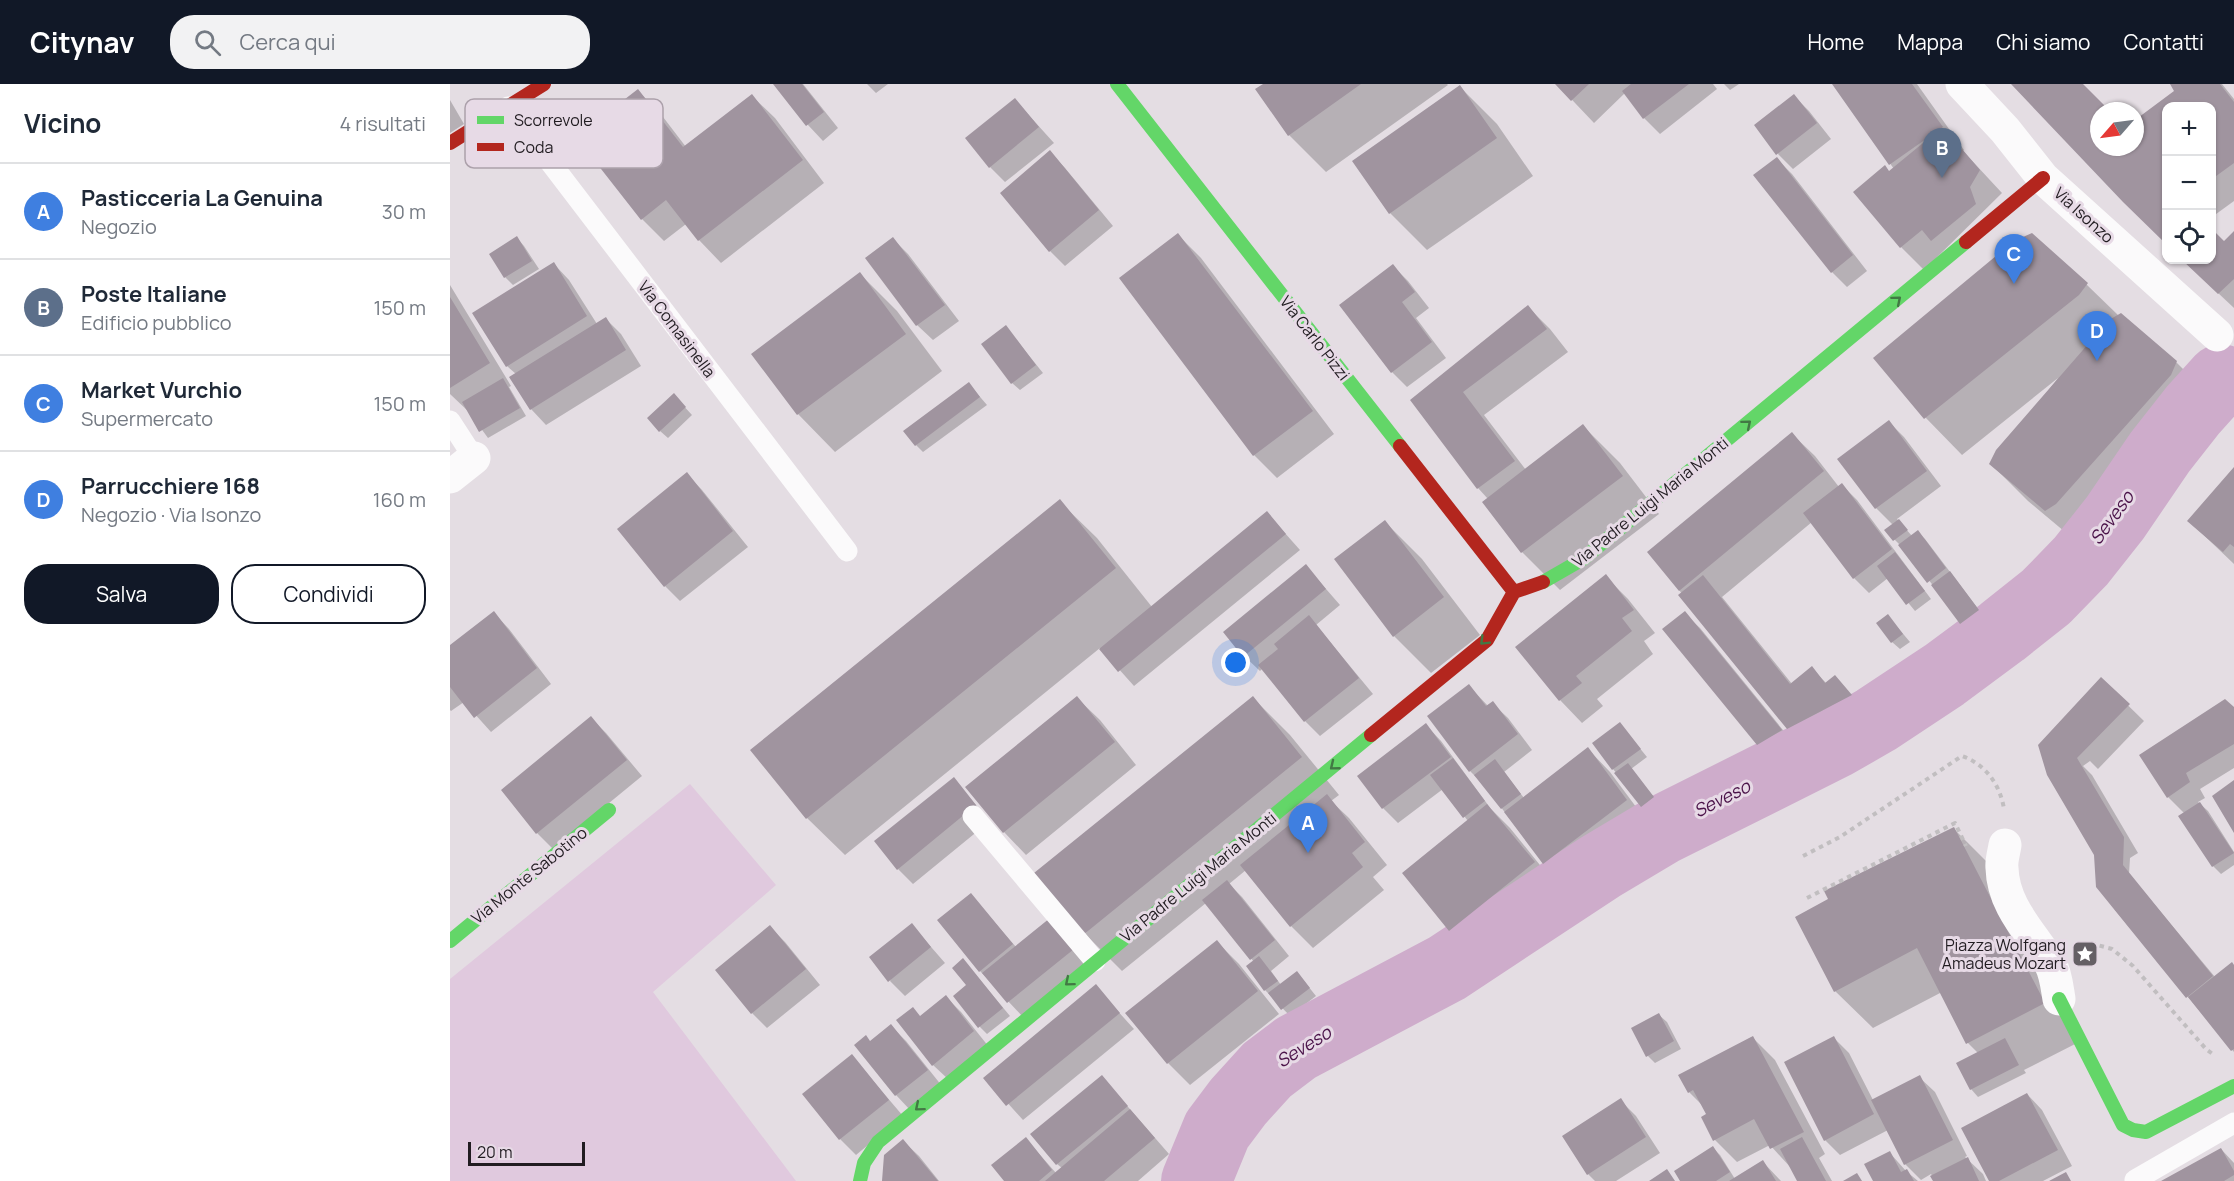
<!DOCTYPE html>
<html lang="it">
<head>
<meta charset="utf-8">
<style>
  :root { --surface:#fff; --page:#f2f2f3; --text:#1f2937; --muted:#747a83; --line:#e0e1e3; --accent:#111827 }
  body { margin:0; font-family:Manrope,sans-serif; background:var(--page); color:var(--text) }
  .controls { position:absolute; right:18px; top:18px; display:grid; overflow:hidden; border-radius:12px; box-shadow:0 2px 4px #0004 }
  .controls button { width:54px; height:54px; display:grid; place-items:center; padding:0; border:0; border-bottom:2px solid var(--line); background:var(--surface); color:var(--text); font:30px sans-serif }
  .compass { position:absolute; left:1640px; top:18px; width:54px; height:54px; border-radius:50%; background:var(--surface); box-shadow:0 2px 4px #0004; rotate:242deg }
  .scale { position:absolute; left:18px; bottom:15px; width:117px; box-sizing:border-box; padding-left:6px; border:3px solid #211c21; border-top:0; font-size:16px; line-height:21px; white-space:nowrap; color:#211c21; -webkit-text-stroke:4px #e7dae6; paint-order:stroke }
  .you { position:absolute; left:786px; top:579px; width:21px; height:21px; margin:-15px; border:4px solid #fff; border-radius:50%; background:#1a73e8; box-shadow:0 0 0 9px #1a73e833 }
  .badge { display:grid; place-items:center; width:39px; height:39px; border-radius:50%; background:var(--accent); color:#fff; font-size:20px; font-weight:700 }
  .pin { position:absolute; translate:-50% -50px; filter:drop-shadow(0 2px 3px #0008) }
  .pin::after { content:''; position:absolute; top:32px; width:21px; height:18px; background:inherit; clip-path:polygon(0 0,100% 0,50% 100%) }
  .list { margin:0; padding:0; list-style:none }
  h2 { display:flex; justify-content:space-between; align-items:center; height:78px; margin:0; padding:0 24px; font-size:26px }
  h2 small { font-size:20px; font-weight:400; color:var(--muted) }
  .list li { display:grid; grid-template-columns:39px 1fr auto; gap:18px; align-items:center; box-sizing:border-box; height:96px; padding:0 24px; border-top:2px solid var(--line) }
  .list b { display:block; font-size:22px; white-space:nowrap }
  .list p { margin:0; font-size:20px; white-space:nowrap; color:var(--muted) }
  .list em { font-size:20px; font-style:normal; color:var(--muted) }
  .actions { display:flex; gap:12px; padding:18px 24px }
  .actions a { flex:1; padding:14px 0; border:2px solid var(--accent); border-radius:24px; text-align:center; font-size:21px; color:var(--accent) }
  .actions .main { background:var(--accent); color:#fff }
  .icon { flex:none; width:33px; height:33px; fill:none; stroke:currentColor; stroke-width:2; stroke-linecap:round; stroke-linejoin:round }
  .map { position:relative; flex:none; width:1784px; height:1097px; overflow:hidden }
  header { display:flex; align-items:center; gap:36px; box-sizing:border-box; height:84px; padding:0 30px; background:var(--accent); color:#fff }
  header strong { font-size:28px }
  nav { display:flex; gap:33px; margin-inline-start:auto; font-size:21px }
  .search { width:420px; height:54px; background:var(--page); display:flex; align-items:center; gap:15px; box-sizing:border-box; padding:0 21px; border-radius:24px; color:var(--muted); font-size:22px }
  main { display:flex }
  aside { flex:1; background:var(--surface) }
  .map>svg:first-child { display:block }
  .green { fill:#e0c9de }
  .shadow { fill:#0003 }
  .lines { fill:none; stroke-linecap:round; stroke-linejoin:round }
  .river { stroke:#ceaccb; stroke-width:70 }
  .building { fill:#a0949f }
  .path { stroke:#c1bec0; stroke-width:4; stroke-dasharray:4.5 4.5; stroke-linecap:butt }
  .lane { stroke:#fbfafb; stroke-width:21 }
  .street { stroke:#fbfafb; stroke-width:33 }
  .fast { stroke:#63d668; stroke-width:14 }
  .jam { stroke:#b3261e; stroke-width:14 }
  .oneway { stroke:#427944 }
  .labels { text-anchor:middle; stroke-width:6; stroke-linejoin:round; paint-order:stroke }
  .street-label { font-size:16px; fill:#211c21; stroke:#e7dae6 }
  .poi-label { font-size:16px; fill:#211c21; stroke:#e7dae6; text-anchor:end }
  .water-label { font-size:18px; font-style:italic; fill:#4b144a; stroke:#e7dae6 }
  .key { fill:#e7dae6; stroke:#aca1ab; stroke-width:1.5 }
  .key-label { font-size:16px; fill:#211c21 }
</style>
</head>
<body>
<header>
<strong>Citynav</strong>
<div class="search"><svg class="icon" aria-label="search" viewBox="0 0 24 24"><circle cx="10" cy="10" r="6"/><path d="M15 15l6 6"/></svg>Cerca qui</div>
<nav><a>Home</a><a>Mappa</a><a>Chi siamo</a><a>Contatti</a></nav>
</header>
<main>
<aside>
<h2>Vicino<small>4 risultati</small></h2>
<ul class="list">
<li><span class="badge" style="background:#3f7fe0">A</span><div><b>Pasticceria La Genuina</b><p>Negozio</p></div><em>30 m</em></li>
<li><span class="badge" style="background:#5c6f8a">B</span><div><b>Poste Italiane</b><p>Edificio pubblico</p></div><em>150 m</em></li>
<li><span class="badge" style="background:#3f7fe0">C</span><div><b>Market Vurchio</b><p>Supermercato</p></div><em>150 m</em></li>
<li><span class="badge" style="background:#3f7fe0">D</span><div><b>Parrucchiere 168</b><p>Negozio · Via Isonzo</p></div><em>160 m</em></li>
</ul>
<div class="actions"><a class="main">Salva</a><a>Condividi</a></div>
</aside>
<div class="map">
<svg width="1784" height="1097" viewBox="0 0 1784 1097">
  <rect width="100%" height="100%" fill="#e4dde3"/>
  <path class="green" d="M240,700L326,801L203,908L346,1097H0V895Z"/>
  <path class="shadow" d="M325,0H353L388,44L373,57L358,41Z
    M417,0H438L426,9Z
    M815,0H997L998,1L876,88L839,51Z
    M1107,0H1263L1267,5L1210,50L1194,34L1175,9L1144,39Z
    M1274,0H1289L1280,6Z
    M1383,0H1467L1514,66L1513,67L1552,109L1474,186L1451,163L1405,108L1444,85Z
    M1563,0H1631L1658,27H1649V63H1685V38L1726,7L1721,0H1772L1784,15V117L1762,133V22H1716V159Z
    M1010,3L1047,40L1083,92L977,166L940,129Z
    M188,7L210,29L236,63L302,12L325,34L374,99L271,179L249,156L236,140L214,157L192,135Z
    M1344,12L1359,27L1381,55L1343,85L1328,70Z
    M0,16L14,40L0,49Z
    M565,16L604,59L555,98L540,83Z
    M600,68L615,84L663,142L615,182L600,167Z
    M1327,75L1342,90L1417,187L1397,203L1382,188Z
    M1762,147L1774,159L1784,149V224L1733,176H1762Z
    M728,151L751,174L884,350L827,394L804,371L671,195Z
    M67,154L74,162L89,185L63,201L55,193L41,170Z
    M443,155L458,170L509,237L483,256L467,241L417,174Z
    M104,180L119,196L147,240L156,235L171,250L191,282L96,341L81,325L66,290L57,282Z
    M943,182L958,197L979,224L966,234L996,274L957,303L942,288Z
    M410,190L447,227L492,287L385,368L348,330L303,270Z
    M1636,200L1669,232L1726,278L1763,315L1758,329L1643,457L1633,463L1578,417L1541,380L1608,294L1512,371L1475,333Z
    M0,201L61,302L59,303L76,332L38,354L19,328L0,310Z
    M1078,223L1100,245L1118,268L1034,331L1076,386L1133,342L1170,379L1209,430L1110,506L1072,468L1034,418L1038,415L1028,404L962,317Z
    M556,243L593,289L570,306L562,299Z
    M519,300L537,321L473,368L466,361Z
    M231,319L242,331L218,354L210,347Z
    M1439,338L1454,353L1491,402L1447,435L1462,452L1467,448L1475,455L1535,534L1519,546L1452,463L1436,447L1443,441L1426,424L1389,375Z
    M1342,350L1365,372L1389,403L1392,401L1407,416L1481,515L1465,527L1438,494L1419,509L1404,494L1362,438L1272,513L1342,600L1362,584L1376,599L1384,593L1423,634L1360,667L1338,644L1199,468Z
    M1784,385V480L1739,437Z
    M237,390L252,406L298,463L230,517L215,502Z
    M609,417L647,454L702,523L817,429L850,466L684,602L650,564L395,771L357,734L302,666Z
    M935,438L972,475L1030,551L981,589L944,552Z
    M856,482L890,521L866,541L923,610L870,652L855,637L813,584L810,587L794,572Z
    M1155,492L1178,515L1205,549L1194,557L1203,570L1147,615L1153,622L1132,639L1110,616L1067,563Z
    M44,529L59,545L101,600L41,648L14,618L1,627L0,626V563Z
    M1234,529L1250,544L1346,662L1323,676L1308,660Z
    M1438,532L1460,558L1450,565L1442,558Z
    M1651,595L1694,637L1648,685L1640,677L1633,682L1642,691L1688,769L1680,774L1679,790L1765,893L1784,883V968L1665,826L1645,771L1599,690Z
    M1019,602L1038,622L1042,619L1058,634L1082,666L1054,688L1074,714L1138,665L1160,688L1198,739L1117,801L1094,779L1033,700L1020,687Z
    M627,614L650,636L686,681L576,771L554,748L517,704Z
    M803,614L840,651L889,711L881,717L899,734L937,781L923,793L934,806L863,864L841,842L796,786L779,800L792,813L839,872L821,887L831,901L854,897L866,912L840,932L815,906L798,883L804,878L756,819L672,887L635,850Z
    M1784,626V684L1750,705L1755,714L1748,718L1758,727L1784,768V781L1771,790L1763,782L1731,733L1735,730L1718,713L1691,672Z
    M141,634L156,649L192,692L103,765L87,749L53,706Z
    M1170,640L1197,673L1181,685L1210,721L1199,729L1163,685Z
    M976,641L991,657L1041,725L1060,744L1106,801L1023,869L1000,846L954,789L1018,737L993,705L948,739L933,724Z
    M503,695L540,737L463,800L448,785Z
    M1503,744L1541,782L1631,957L1574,986L1576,989L1528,1013L1521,1005L1528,969L1518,959L1492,908L1423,944L1385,907Z
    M521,811L566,863L600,836L639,881L573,933L530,887Z
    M462,841L495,879L455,912L440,897Z
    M320,843L335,858L370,901L317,944L302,929Z
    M767,858L789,880L829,930L740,1001L718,979Z
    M520,884L560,932L537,950L530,943L518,901Z
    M645,902L684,945L573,1036L535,994Z
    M496,913L511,928L539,963L499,996L483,981L471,933Z
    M1209,931L1217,938L1231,965L1205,979L1198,972Z
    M441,942L456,957L492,1002L461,1027L446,1011L406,961L421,958Z
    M1302,953L1325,976L1375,1070L1369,1074L1382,1097H1349L1342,1085L1320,1061L1287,1078L1265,1056L1258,1031L1253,1022L1239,1008L1230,992Z
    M1384,954L1399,969L1423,1016L1469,993L1485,1008L1517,1072L1515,1073L1533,1090L1536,1097H1485L1481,1090L1471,1096L1455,1080L1438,1046L1390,1071L1375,1056Z
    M402,972L453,1032L406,1071L390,1055L354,1011Z
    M652,993L719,1070L688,1097H556L576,1055L606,1089L612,1084L607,1080Z
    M1577,1010L1592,1026L1622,1082L1593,1097H1541Z
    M1170,1016L1186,1032L1210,1069L1166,1097H1145L1138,1090Z
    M453,1057L469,1072L489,1097H434Z
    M1263,1064L1270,1071L1285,1095L1313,1078L1331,1097H1232Z
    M1771,1065L1784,1079V1097H1714Z
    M1439,1068L1456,1087L1468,1097H1424Z"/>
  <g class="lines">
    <path class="river" d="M746,1097L767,1046L788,1018L817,986L846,964L997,884L1150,783L1212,746L1386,659L1426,636L1494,591L1552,548L1596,513L1631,477L1665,434L1710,368L1743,326L1771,295"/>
  </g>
  <path class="building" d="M323,0H352L374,28L356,42Z
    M813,0H911L838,52L805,5Z
    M1105,0H1139L1121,17Z
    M1181,0H1239L1193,35L1172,7Z
    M1382,0H1462L1493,43L1439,81Z
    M1561,0H1633L1660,27H1649V63H1685V36L1724,7L1720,0H1770L1784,18V79L1762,95V22H1716V160L1673,118Z
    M1010,1L1047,54L939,130L902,77Z
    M188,5L233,63L302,10L353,76L248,157L216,116L191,136L126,53Z
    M1344,10L1367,39L1326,71L1304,41Z
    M565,14L589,43L539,84L515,54Z
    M1484,50L1503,72L1512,65L1530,86L1520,103L1526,120L1481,157L1472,146L1450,164L1403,108L1435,81L1439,87Z
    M600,66L649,126L599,168L550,109Z
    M1327,73L1403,171L1381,189L1303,91Z
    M1762,145L1774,157L1784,147V195L1768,210L1732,176H1762Z
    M728,149L863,327L803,372L669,194Z
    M1582,149L1638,199L1629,211L1474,335L1423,274L1564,157Z
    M67,152L82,177L54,194L39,170Z
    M443,153L495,221L466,242L415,174Z
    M104,178L137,232L56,283L22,229Z
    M943,180L965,208L952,218L982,258L941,289L889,221Z
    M410,188L456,250L347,331L301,270Z
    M0,213L40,279L0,304Z
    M1078,221L1097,245L1013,308L1065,377L1027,405L960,316Z
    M1671,229L1727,277L1721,291L1606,420L1595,427L1539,380L1546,366L1659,236Z
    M156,233L176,266L80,326L59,293Z
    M556,241L586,281L561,300L531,260Z
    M53,294L70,324L29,348L12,318Z
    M519,298L530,313L465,362L453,347Z
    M224,309L236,323L209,348L197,334Z
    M1439,336L1477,387L1425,425L1387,375Z
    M1133,340L1173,392L1071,469L1032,418Z
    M1342,348L1374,387L1229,507L1197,468Z
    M1784,383V463L1780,460L1773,468L1737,437Z
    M237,388L283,447L214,503L167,445Z
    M1392,399L1442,465L1403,495L1353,429Z
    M610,415L666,484L356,735L300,666Z
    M817,427L836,450L668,588L649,565Z
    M1449,435L1458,446L1443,457L1434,446Z
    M935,436L994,513L943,553L884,475Z
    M1468,446L1496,484L1477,499L1448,461Z
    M1445,468L1475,507L1456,521L1427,482Z
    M856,480L876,505L793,573L773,548Z
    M1500,487L1529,526L1510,540L1481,501Z
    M1156,490L1184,526L1172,534L1182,547L1126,592L1132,599L1109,617L1065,563Z
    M1253,491L1340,600L1362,582L1375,599L1385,591L1402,611L1337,645L1228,511Z
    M44,527L87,584L24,634L0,603V561Z
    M1235,527L1332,646L1307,661L1212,545Z
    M1438,530L1453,550L1441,559L1426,539Z
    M859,531L909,594L854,638L808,581L828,565L824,560Z
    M1651,593L1680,620L1627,674L1674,753L1673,781L1763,892L1736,914L1646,803L1644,771L1597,691L1588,661Z
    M1019,600L1036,622L1043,617L1068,650L1019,688L977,632Z
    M627,612L665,658L553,749L515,703Z
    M803,612L852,673L633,851L584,789Z
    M1775,615L1784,623V660L1736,689L1740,698L1717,714L1689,671Z
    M141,632L177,676L86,750L51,706Z
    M1170,638L1191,665L1162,686L1142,659Z
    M976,639L1001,673L932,725L907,692Z
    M1138,663L1177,716L1093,780L1054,728Z
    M1003,674L1035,717L1013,734L980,691Z
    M1045,675L1071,710L1051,725L1024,691Z
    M1178,679L1204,713L1191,723L1164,689Z
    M504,693L526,721L447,786L424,757Z
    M1784,696V749L1762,712Z
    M877,710L915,758L902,769L913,783L840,843L790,781Z
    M1750,718L1784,769L1762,783L1728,732Z
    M1037,720L1085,778L999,847L952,789Z
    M1504,743L1595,919L1516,960L1467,864L1384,908L1345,833L1378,815L1374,807Z
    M777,796L825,856L800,876L752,816Z
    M521,809L563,860L529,888L487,836Z
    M600,834L624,865L557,919L532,889Z
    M462,839L481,863L438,898L419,873Z
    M320,841L356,885L301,930L265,886Z
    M767,856L808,907L717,980L675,929Z
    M809,872L828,897L814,907L796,882Z
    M513,874L553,924L528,944L503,912L516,901L502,884Z
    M1782,878L1784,881V965L1781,967L1738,913Z
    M847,887L860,904L831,926L818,909Z
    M646,900L670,929L556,1022L533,994Z
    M496,911L524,947L482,982L446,936L463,923L470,932Z
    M1209,929L1224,957L1196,973L1181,944Z
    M441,940L478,986L445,1012L404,961L416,951L420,957Z
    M1303,952L1354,1048L1320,1065L1304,1035L1263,1057L1251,1033L1256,1030L1243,1006L1238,1009L1228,991Z
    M1384,952L1424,1030L1374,1057L1334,978Z
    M1555,954L1569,981L1520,1006L1506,979Z
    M402,970L439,1016L389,1056L352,1010Z
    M652,991L678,1022L606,1081L580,1050Z
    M1470,991L1503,1056L1454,1081L1421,1016Z
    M1577,1009L1608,1066L1549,1097H1539L1511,1044Z
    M1171,1014L1196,1053L1137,1091L1112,1052Z
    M680,1025L705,1054L654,1097H595Z
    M576,1053L602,1086L589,1097H554L541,1081Z
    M1352,1053L1376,1097H1347L1330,1065Z
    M453,1055L488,1097H432L434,1071Z
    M1263,1062L1280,1088L1266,1097H1230L1224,1087Z
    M1771,1064L1784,1087V1091L1774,1097H1711Z
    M1440,1067L1451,1088L1457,1085L1464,1097H1423L1414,1080Z
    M1518,1073L1529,1097H1483L1480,1092Z
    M1313,1076L1326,1097H1279Z
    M1217,1085L1225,1097H1199Z
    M1616,1088L1621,1097H1599Z
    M1407,1089L1412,1097H1393Z"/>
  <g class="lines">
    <path class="path" d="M1353,772L1390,753L1512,672C1535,680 1550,700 1554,725
      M1357,814L1505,739L1516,762
      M1632,860L1640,859L1662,865L1683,882L1756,965L1764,971"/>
    <path class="lane" d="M58,23L397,467
      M0,337L24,374
      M523,732L645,877
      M1685,1096L1784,1039"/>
    <path class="street" d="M1512,0L1555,46L1593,94L1767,251
      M0,393L24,374
      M1555,761C1554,768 1551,777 1552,784C1553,823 1582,849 1600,879C1606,890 1607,903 1609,915"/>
    <path class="fast" d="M667,0L950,362
      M1093,498L1133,475L1516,158
      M0,857L159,726
      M1609,915L1673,1041L1683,1046L1696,1048L1784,1002
      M410,1097L414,1079L428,1058L921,651"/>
    <path class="jam" d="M0,59L94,0
      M1516,158L1593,94
      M950,362L1064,508
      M921,651L1037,556L1064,508L1093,498"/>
  </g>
  <defs><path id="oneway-chevron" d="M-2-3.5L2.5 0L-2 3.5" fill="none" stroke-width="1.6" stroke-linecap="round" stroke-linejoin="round" transform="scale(1.5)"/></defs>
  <g class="oneway">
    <use href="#oneway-chevron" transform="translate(1447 216) rotate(-40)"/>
    <use href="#oneway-chevron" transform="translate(1297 340) rotate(-40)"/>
    <use href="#oneway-chevron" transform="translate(1034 557) rotate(135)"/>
    <use href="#oneway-chevron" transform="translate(884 682) rotate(141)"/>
    <use href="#oneway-chevron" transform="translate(619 898) rotate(140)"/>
    <use href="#oneway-chevron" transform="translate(469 1023) rotate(140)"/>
  </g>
  <defs>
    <g id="sight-square" transform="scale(1.35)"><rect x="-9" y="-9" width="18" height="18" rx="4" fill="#656065" stroke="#e7dae6"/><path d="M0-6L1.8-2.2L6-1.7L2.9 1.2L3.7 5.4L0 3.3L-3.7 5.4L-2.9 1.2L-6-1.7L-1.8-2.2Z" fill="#fff"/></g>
  </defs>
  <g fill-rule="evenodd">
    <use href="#sight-square" x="1635" y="870"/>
  </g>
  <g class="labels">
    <g class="street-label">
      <text transform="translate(1634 131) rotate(42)" y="6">Via Isonzo</text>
      <text transform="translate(227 245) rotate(53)" y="6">Via Comasinella</text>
      <text transform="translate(865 254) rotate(52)" y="6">Via Carlo Pizzi</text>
      <text transform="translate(1200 418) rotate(-39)" y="6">Via Padre Luigi Maria Monti</text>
      <text transform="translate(79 791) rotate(-39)" y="6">Via Monte Sabotino</text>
      <text transform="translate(748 793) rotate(-39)" y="6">Via Padre Luigi Maria Monti</text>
    </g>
    <g class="poi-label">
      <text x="1616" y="867">Piazza Wolfgang<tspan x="1616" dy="18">Amadeus Mozart</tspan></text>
    </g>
    <g class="water-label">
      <text transform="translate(1662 434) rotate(-54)" y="6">Seveso</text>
      <text transform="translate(1272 715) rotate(-27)" y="6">Seveso</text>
      <text transform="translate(854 963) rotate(-32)" y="6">Seveso</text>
    </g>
  </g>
  <rect x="15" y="15" width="198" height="69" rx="9" class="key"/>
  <rect x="27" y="32" width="27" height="8" fill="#63d668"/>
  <rect x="27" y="59" width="27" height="8" fill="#b3261e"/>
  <g class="key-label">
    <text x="64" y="42">Scorrevole</text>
    <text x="64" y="69">Coda</text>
  </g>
</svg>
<div class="controls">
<button>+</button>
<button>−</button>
<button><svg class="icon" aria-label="locate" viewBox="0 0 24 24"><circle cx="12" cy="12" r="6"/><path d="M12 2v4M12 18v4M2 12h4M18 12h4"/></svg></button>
</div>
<svg class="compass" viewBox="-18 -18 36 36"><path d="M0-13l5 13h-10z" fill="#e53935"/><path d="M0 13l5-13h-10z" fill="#747a83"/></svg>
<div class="scale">20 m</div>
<div class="you"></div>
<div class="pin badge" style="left:858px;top:769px;background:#3f7fe0">A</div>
<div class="pin badge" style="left:1492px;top:94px;background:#5c6f8a">B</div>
<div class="pin badge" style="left:1564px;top:200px;background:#3f7fe0">C</div>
<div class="pin badge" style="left:1647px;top:277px;background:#3f7fe0">D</div>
</div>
</main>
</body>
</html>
